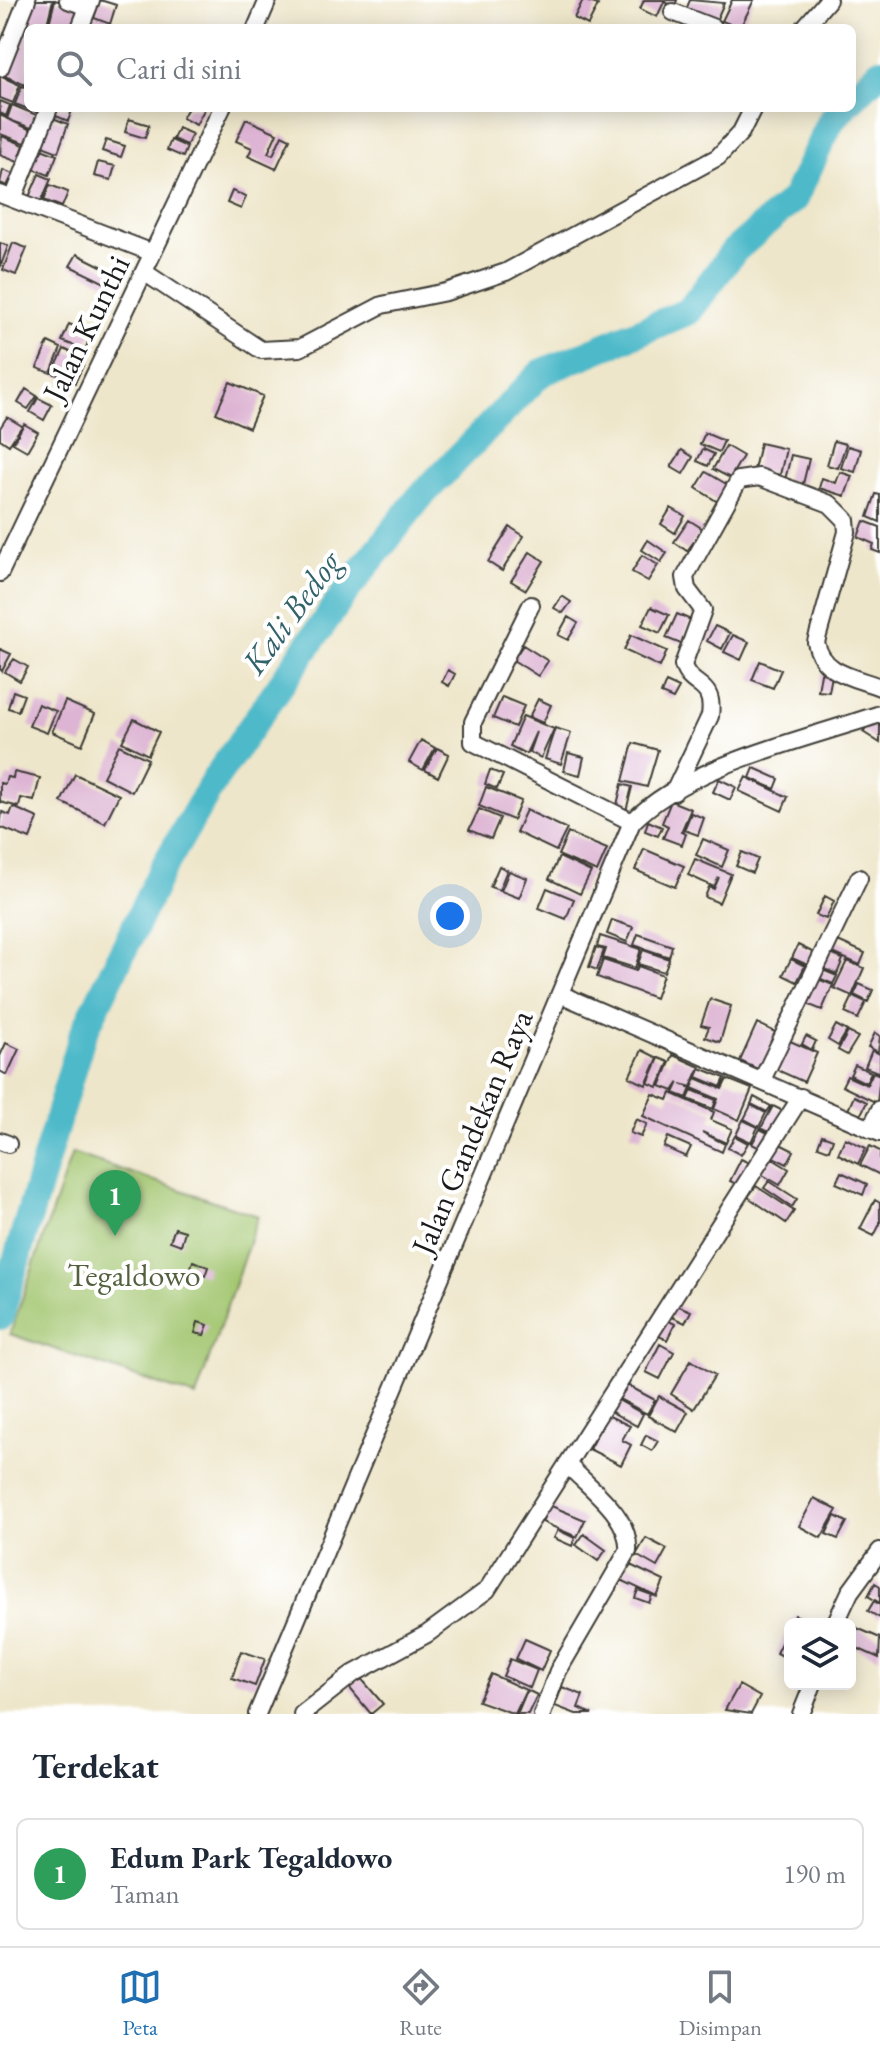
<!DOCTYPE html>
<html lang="id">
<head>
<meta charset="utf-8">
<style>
  :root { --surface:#fff; --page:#f6f6f7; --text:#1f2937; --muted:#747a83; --line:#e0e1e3; --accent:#1f6fb2 }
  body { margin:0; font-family:"EB Garamond",serif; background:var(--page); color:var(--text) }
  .controls { position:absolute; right:24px; bottom:24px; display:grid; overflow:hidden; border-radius:12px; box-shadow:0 4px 20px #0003 }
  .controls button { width:72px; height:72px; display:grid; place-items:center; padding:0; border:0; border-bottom:2px solid var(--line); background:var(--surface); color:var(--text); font:40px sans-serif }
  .you { position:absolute; left:450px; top:916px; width:28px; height:28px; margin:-20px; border:6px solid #fff; border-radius:50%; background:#1a73e8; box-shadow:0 0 0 12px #1a73e833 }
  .badge { display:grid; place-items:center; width:52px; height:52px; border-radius:50%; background:var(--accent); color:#fff; font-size:26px; font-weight:700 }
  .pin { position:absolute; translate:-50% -66px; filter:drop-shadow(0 2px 4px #0008) }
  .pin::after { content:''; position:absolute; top:42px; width:28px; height:24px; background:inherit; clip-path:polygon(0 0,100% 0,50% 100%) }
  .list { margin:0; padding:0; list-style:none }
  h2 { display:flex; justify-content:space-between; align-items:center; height:104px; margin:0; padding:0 32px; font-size:34px }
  h2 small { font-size:26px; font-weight:400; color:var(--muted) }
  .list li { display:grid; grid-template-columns:52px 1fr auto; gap:24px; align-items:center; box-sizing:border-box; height:112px; margin:0 16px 16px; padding:0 16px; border:2px solid var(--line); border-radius:12px }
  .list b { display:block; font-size:30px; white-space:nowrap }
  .list p { margin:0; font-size:26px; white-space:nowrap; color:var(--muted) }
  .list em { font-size:26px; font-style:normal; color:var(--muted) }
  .icon { flex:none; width:44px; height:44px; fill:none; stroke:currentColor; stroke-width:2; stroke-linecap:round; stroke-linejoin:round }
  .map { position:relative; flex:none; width:880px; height:1714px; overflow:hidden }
  .search { position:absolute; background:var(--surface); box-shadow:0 4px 20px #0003; left:24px; right:24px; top:24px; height:88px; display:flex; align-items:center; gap:20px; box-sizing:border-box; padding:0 28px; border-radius:12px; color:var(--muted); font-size:30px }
  .sheet { height:232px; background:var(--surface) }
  nav { display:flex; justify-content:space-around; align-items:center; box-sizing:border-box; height:112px; border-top:2px solid var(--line); background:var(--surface); font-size:22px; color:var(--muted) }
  nav a { display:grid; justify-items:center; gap:4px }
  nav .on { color:var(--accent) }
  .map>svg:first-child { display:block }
  .park { fill:#a3c66f; stroke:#607146; stroke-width:2 }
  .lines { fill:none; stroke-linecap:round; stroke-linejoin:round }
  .river { stroke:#4db9c9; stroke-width:28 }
  .building { fill:#ddb4d3 }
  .minor-casing { stroke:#3c3a36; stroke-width:20 }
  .minor { stroke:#fff; stroke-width:16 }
  .labels { text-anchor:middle; stroke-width:8; stroke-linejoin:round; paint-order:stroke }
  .street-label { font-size:32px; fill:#1c1c1c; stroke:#fff }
  .park-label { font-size:32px; fill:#52603d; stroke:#fff }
  .water-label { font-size:34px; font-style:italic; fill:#32636a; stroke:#fff }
</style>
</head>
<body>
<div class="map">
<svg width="880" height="1714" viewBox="0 0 880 1714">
  <rect width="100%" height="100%" fill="#fff"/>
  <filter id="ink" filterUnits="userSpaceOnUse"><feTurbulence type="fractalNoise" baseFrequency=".0125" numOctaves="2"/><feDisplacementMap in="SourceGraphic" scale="16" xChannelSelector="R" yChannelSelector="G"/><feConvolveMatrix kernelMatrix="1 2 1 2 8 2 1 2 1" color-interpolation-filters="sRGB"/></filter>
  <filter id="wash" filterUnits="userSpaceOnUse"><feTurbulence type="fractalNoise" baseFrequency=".006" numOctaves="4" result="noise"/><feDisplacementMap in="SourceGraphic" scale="32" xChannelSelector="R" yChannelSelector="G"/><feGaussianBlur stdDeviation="1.8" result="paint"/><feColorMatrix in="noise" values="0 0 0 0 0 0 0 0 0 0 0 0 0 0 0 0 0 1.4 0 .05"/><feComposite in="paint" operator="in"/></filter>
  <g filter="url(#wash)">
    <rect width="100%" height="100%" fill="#eee6ca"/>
    <path class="park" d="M72,1153L258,1216L196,1397L10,1334Z"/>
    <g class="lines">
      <path class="river" d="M852,99L880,71
        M0,1316L82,1036L162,870L215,779L346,591L419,498L541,373L689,311L734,251L794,199L831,121L843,108"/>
    </g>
    <g id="blocks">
      <path class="building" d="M29,0H53L46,28H28V86L0,74Z
        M55,0L85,9L74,28H48Z
        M100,0L116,5L110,24L94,18Z
        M583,0L598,5L588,25L574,18Z
        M644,0H677L675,6L664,2L657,17L640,9Z
        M690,0L724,3L715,23L686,10Z
        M732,0H754L740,28L722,21Z
        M0,76L20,85L13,103L0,98Z
        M22,86L28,88V108H41L39,113L15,104Z
        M0,101L10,105L6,116L0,113Z
        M12,105L39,116L34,129L7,119Z
        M51,108H73L68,121L49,113Z
        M188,108H205L196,125L182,118Z
        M0,115L33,131L28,144L0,134Z
        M48,116L68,124L58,152L37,144Z
        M129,119L149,125L145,138L125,132Z
        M246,119L277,133L268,153L273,155L282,135L290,139L276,169L248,156L252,148L236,141Z
        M178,128L192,134L187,145L173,139Z
        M2,136L24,145L18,162L0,155Z
        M106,140L125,146L121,157L102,151Z
        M171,140L187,147L183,157L167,150Z
        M36,147L57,155L49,175L28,167Z
        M98,162L115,166L111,180L94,176Z
        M3,170L13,174L7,186L0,183Z
        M39,174L51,179L41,202L29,197Z
        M50,185L68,192L62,207L44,200Z
        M232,191L246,196L241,209L227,203Z
        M0,243L8,246L0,268Z
        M13,243L27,248L16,275L3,270Z
        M77,254L117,274L111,286L70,266Z
        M69,324L92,333L85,350L62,341Z
        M48,342L61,348L51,373L37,368Z
        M64,349L86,359L75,383L53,373Z
        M230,382L263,396L249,428L216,413Z
        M26,389L37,396L28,409L18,403Z
        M38,398L52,405L44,420L30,412Z
        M7,417L22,426L9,445L0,439V428Z
        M24,424L38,432L27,451L13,443Z
        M705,433L724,441L719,452L700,444Z
        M834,441L846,444L838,468L827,465Z
        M760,443L786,449L780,475L754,470Z
        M726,446L743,456L730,478L713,469Z
        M848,446L861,450L855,472L841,468Z
        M703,449L714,454L708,466L697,461Z
        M682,450L693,457L683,474L671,467Z
        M791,455L809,459L803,484L785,480Z
        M706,472L728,485L718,502L696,488Z
        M840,472L852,476L845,496L819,488L822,478L836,483Z
        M876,494L880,495V522L868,517Z
        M671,508L685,516L675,533L661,524Z
        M689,520L703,529L687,551L674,542Z
        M864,521L880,527V553L872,550L874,544L858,537Z
        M510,527L524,536L502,571L488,562Z
        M648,540L667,553L661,562L642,550Z
        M530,552L544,561L526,590L511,581Z
        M642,555L658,565L648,581L632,572Z
        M562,596L571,602L563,613L554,608Z
        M651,607L669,615L660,633L642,625Z
        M677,614L691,620L681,644L666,638Z
        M568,617L578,623L568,640L558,635Z
        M715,626L730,633L722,649L707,641Z
        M631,635L667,651L660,667L624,650Z
        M733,635L749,642L741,660L724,652Z
        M523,645L548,661L538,676L513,660Z
        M0,649L11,654L2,671L0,669Z
        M14,659L28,667L20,681L5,672Z
        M760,661L781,670L773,688L752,680Z
        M448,670L455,674L449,686L442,682Z
        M821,673L832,675L829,692L818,691Z
        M666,682L679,688L673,699L661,694Z
        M13,691L24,695L18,711L8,708Z
        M502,697L524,706L515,727L493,718Z
        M538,699L551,705L543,723L529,717Z
        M65,701L95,714L82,745L52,732Z
        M38,704L56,711L47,733L29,726Z
        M523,716L554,729L541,758L529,752L536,732L526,754L510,746Z
        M873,718L880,723V743L863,732Z
        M134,719L159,732L148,755L122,742Z
        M555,728L571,733L561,764L545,759Z
        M421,740L435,748L423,770L409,762Z
        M633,743L658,750L647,787L623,781Z
        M119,745L148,759L132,792L103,777Z
        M437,748L449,754L438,777L425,770Z
        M568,753L584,757L580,775L564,771Z
        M754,768L779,779L775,789L750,778Z
        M490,770L503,775L497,789L485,784Z
        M14,772L40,778L34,801L21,798L19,807L0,802V783L5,784L7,777L13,778Z
        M75,774L119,795L105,823L61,802Z
        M746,777L788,797L782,811L739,791Z
        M719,779L736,787L730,800L713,792Z
        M622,784L632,787L626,811L616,809Z
        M486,787L521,801L513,820L479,806Z
        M671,801L691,809L681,832L686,834L682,845L663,838L668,826L662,823Z
        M13,807L38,818L30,839L0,827L2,812L10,815Z
        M479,809L500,818L491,839L469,830Z
        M526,810L567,829L556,851L516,832Z
        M691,813L704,818L698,835L684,830Z
        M648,821L662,827L658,836L645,831Z
        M568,833L607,849L597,872L558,855Z
        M703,839L729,850L722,867L696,855Z
        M644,849L684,866L675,887L635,870Z
        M742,852L758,859L752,873L736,866Z
        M559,857L591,872L580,894L549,879Z
        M695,859L731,874L719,903L705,897L709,887L714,889L719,877L714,887L688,875Z
        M499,866L507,870L499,890L490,887Z
        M509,871L527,878L519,898L501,891Z
        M547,888L574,899L566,919L539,908Z
        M825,896L834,901L826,919L816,915Z
        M612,920L633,927L627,942L607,934Z
        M638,934L672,946L669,957L634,945Z
        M600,936L641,949L635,968L603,958L606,949L597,947Z
        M831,938L865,953L860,965L826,950Z
        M798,945L816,954L810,966L792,958Z
        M596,947L604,950L597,970L589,967Z
        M643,950L669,959L664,972L638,964Z
        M825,952L843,959L837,974L819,967Z
        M791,959L805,966L797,982L783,975Z
        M603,960L636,971L638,966L663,975L655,998L597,977Z
        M847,961L864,968L852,996L834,988Z
        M818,968L837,976L833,984L814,976Z
        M813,977L833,985L822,1010L802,1002Z
        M859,984L873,990L868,1002L854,995Z
        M853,996L866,1002L858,1019L845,1013Z
        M710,999L731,1006L720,1042L705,1037L709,1027L701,1025Z
        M757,1023L779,1034L762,1071L740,1061Z
        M836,1025L847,1031L838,1046L828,1040Z
        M848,1032L858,1037L847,1055L838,1050Z
        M875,1033L880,1036L878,1052L868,1047Z
        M806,1036L816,1041L812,1050L802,1044Z
        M788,1040L817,1053L804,1082L775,1069Z
        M6,1043L19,1049L7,1075L0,1071V1056Z
        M642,1050L658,1058L646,1085L629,1077Z
        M872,1050L880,1054V1073L865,1067Z
        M673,1055L700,1067L691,1087L681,1084L691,1088L687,1098L674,1093L679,1082L673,1091L660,1086Z
        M659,1058L669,1062L658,1087L648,1083Z
        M855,1065L871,1072L866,1083L850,1075Z
        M700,1068L725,1078L721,1087L697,1077Z
        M873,1072L880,1075L877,1103L842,1086L847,1076L867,1085Z
        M696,1078L722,1089L727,1079L752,1089L739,1120L714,1109L718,1099L692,1088Z
        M692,1090L716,1100L713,1109L688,1099Z
        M671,1093L714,1112L711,1120L732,1129L726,1143L702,1132L725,1144L722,1152L643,1116L653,1094L668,1100Z
        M854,1096L867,1102L860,1116L848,1110Z
        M754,1097L771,1106L767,1112L751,1104Z
        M751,1105L766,1113L759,1127L744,1119Z
        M773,1106L785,1112L773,1134L761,1128Z
        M636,1119L647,1124L641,1137L630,1133Z
        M743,1120L758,1127L751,1142L736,1135Z
        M760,1129L772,1135L764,1150L752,1144Z
        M822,1135L833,1139L829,1150L818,1146Z
        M735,1136L748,1143L741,1155L728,1148Z
        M668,1137L691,1147L686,1157L664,1147Z
        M845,1138L866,1148L858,1164L838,1154Z
        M778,1143L794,1151L787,1164L771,1156Z
        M870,1146L880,1151V1175L860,1165Z
        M771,1158L789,1169L780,1185L761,1174Z
        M741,1159L751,1164L740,1186L730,1181Z
        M841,1172L867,1184L863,1195L836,1183Z
        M769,1181L797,1199L792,1207L764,1188Z
        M756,1186L794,1211L786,1223L748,1197Z
        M875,1200L880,1203V1224L874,1236L860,1229Z
        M175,1228L185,1231L181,1245L170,1241Z
        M193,1261L208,1267L205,1276L190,1270Z
        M674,1304L691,1311L685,1323L668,1315Z
        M665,1319L675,1324L667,1340L657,1335Z
        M198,1322L208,1325L204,1335L195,1333Z
        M660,1344L674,1352L660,1379L646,1372Z
        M691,1360L715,1375L694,1409L671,1394Z
        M625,1384L655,1400L647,1414L617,1398Z
        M659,1396L688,1412L677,1432L648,1416Z
        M616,1399L643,1414L637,1426L610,1411Z
        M607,1415L630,1426L622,1440L631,1445L621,1465L589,1449Z
        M646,1435L658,1441L652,1451L641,1445Z
        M814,1498L837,1510L821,1538L799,1526Z
        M549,1505L585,1520L577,1537L542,1522Z
        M835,1516L847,1522L838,1539L826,1534Z
        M558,1530L575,1538L572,1546L554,1538Z
        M584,1534L606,1550L598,1561L576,1545Z
        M646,1538L667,1549L657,1567L636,1555Z
        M628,1564L664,1581L657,1597L621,1580Z
        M875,1583L880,1586V1603L868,1596Z
        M638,1590L652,1595L649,1603L635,1598Z
        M874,1601L880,1605V1618L868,1611Z
        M795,1615L815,1624H791Z
        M790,1625V1660L776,1653Z
        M850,1625L880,1638L879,1658L850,1645Z
        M525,1639L550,1650L541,1671L516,1659Z
        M241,1651L265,1659L255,1686L232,1678Z
        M510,1659L537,1670L530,1688L503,1676Z
        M491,1674L526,1690L515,1714L478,1701Z
        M360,1677L383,1704L371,1714L348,1686Z
        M739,1685L760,1697L751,1714L725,1710Z
        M562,1687L583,1695L578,1708L592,1714H576L555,1706Z
        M527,1690L537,1695L528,1714H517Z"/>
    </g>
  </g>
  <g filter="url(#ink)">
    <use href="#blocks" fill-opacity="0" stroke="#3c3a36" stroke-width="2"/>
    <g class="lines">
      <g class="minor-casing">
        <path id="minor" d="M68,0L88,7
          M673,12L714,28
          M80,28L91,0
          M256,28L268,0
          M804,28L828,0
          M0,68L27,0
          M0,194L153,253
          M13,199L49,108
          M144,272L261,350L300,348L382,305L446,292L506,272L718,157L741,132L753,108
          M0,573L222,108
          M531,605L473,722V742L632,822
          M674,792L710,716C715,680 690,689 683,665L703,610L687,589L685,577L739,480L759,477L830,504L846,520L847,532L816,642C822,674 853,677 880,687
          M560,994L880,1133
          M762,1080L859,878
          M870,1129L880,1109
          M0,1141L8,1144
          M835,1624L850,1592L880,1551
          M257,1714L632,822C689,764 804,740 880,714
          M302,1714L353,1674L427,1634L487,1590L801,1097
          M542,1714L558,1671L628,1551C631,1516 589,1488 567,1464
          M801,1714L813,1684"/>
      </g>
      <use href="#minor" class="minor"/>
    </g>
  </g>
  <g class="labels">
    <g class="street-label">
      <text transform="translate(86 328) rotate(-64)" y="11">Jalan Kunthi</text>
      <text transform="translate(472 1132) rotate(-67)" y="11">Jalan Gandekan Raya</text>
    </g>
    <g class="park-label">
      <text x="134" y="1286">Tegaldowo</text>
    </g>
    <g class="water-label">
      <text transform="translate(291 612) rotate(-54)" y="12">Kali Bedog</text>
    </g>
  </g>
</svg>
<div class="controls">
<button><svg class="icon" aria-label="layers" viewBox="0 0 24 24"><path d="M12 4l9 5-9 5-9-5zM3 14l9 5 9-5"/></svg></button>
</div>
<div class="you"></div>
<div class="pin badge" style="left:115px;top:1236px;background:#2e9e5b">1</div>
<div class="search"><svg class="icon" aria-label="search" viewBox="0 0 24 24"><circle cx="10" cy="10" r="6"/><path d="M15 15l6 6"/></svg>Cari di sini</div>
</div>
<section class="sheet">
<h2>Terdekat<small></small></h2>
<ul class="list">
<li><span class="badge" style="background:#2e9e5b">1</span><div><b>Edum Park Tegaldowo</b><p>Taman</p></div><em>190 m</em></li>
</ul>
</section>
<nav>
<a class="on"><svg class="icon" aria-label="map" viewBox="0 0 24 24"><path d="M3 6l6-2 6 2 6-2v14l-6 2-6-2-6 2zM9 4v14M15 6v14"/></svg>Peta</a>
<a><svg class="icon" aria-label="directions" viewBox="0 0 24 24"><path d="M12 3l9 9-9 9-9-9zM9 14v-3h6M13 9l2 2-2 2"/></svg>Rute</a>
<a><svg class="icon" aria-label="saved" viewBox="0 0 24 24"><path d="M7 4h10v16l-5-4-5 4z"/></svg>Disimpan</a>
</nav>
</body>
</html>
